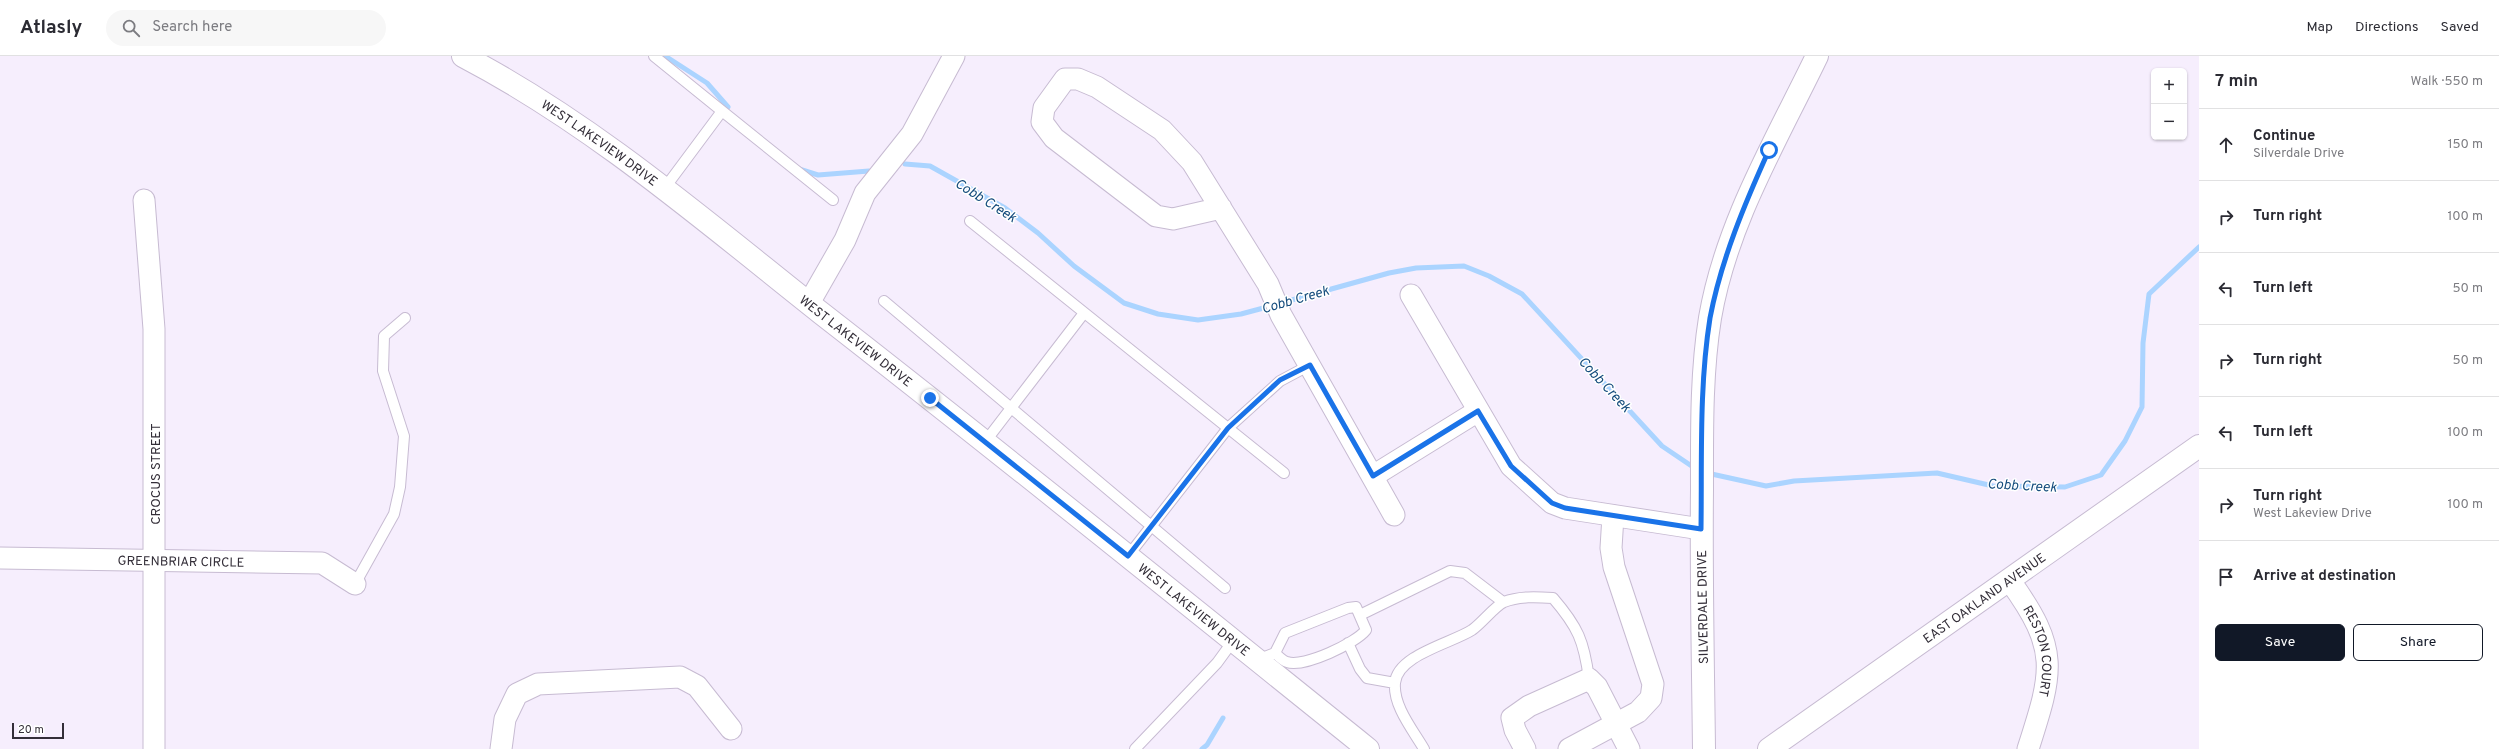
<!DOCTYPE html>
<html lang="en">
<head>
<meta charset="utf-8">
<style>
  :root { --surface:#fff; --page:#f7f7f7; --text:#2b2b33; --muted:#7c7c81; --line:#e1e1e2; --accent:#111827 }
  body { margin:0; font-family:Overpass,sans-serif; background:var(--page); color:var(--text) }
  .controls { position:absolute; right:12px; top:12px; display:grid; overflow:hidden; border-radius:6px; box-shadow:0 1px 3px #0004 }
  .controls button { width:36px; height:36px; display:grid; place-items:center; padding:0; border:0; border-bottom:1px solid var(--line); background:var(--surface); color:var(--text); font:20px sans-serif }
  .scale { position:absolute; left:12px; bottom:10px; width:52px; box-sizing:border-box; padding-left:4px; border:2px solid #332e38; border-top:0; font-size:11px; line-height:14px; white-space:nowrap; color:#332e38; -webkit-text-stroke:3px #fff; paint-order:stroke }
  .stop { position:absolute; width:12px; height:12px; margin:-9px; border:3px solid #1a73e8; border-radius:50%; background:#fff }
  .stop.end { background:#1a73e8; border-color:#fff; box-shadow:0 1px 4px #0008 }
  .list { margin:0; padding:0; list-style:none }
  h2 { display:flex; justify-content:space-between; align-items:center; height:52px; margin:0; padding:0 16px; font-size:17px }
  h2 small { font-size:13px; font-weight:400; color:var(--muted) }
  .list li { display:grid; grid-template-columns:26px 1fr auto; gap:12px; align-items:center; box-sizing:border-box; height:72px; padding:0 16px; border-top:1px solid var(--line) }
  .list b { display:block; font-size:15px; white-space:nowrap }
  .list p { margin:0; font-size:13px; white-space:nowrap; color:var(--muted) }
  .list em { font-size:13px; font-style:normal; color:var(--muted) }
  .actions { display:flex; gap:8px; padding:12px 16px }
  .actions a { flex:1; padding:9px 0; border:1px solid var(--accent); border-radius:6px; text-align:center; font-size:14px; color:var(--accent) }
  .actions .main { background:var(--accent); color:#fff }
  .icon { flex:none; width:22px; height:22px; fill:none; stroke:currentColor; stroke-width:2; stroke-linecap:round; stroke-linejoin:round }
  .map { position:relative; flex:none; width:2199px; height:693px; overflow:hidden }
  header { display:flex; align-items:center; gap:24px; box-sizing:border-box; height:56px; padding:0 20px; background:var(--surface); border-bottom:1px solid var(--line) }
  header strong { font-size:19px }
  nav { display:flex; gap:22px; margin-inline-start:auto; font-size:14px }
  .search { width:280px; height:36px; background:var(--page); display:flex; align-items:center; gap:10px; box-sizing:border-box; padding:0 14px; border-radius:22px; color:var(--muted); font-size:15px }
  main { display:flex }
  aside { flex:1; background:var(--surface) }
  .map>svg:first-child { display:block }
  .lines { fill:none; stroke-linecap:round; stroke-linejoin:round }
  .stream { stroke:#abd4ff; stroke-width:5 }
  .lane-casing { stroke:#c7bbd2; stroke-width:12 }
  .street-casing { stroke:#c7bbd2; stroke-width:23 }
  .secondary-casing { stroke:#c7bbd2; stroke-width:24 }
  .lane { stroke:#fff; stroke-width:10 }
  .street { stroke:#fff; stroke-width:21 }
  .secondary { stroke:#fff; stroke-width:22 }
  .route { stroke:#1a73e8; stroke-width:5 }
  .labels { text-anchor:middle; stroke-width:3; stroke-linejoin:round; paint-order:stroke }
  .street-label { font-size:13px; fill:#332e38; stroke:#fff }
  .water-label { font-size:14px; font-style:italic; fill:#164d7d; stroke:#fff }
</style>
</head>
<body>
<header>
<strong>Atlasly</strong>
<div class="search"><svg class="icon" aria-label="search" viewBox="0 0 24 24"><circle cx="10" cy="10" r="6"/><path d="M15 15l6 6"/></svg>Search here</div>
<nav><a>Map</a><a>Directions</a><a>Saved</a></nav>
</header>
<main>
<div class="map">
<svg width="2199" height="693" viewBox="0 0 2199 693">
  <rect width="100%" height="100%" fill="#f6eefd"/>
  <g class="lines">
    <path class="stream" d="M665,0L707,27L728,51
      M905,108L930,110L1005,152L1038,177L1074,210L1124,247L1158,258L1198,264L1241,258L1271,250
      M799,113L818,119L869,115
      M1281,247L1389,217L1416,212L1464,210L1489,220L1522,238L1662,390L1696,413
      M1707,417L1766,430L1794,425L1937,417L1993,430L2065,431L2101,419L2125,385L2142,351L2143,287L2149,238L2199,191
      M1202,693L1207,689L1223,662"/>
    <g class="lane-casing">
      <path id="lane" d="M654,0L722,55L664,133
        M722,55L833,144
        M970,165L1284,417
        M884,245L1225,532
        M985,386L1084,257
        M1128,500L1228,372L1280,325L1310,309
        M355,528L394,458L400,431L404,380L383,315L384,280L405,262
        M1360,559L1450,515L1465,517L1503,546
        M1348,587L1360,613L1367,622L1395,627
        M1257,604L1275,597C1278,600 1283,605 1287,606C1304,612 1356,587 1366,574L1356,551L1348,552L1285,577L1275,597
        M1135,693L1217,607L1233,585
        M1424,693C1413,674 1393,650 1395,627C1397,599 1452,587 1472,574C1482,567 1495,550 1504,546C1519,540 1537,541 1553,542C1578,571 1584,585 1589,623"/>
    </g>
    <g class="street-casing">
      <g id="street">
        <path d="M144,144L154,273V693"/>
        <path d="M1221,152L1173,163L1156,160L1054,82L1042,66L1044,52L1065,23H1078L1097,31L1162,74L1192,106L1268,228L1281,259L1394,459"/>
        <path d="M1411,239L1511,410L1552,447L1565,452L1701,473"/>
        <path d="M809,247L845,184L865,137L912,78L954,0"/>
        <path d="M1373,420L1478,355"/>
        <path id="s1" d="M0,502L322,507L355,528"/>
        <path id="s2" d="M2010,525C2060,594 2053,615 2028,693"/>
        <path d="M501,693L505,663L517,638L538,628L680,621L697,630L731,673"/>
        <path d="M1525,693L1515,674L1512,662L1529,650L1589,623L1597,631L1629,693"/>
        <path d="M1569,693L1638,656L1651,642L1653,628L1614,511L1611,492L1613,460"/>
      </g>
    </g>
    <g class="secondary-casing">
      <g id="secondary">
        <path id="s3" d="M463,0C593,68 706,166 821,257C1005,400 1186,547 1368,693"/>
        <path d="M1704,693C1703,607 1701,520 1702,434C1702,377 1701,318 1710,262C1726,168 1776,85 1817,0"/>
        <path id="s4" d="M1769,693L2199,390"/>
      </g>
    </g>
    <use href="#lane" class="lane"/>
    <use href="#street" class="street"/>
    <use href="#secondary" class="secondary"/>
  </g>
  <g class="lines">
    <path class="route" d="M930,342L1128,500L1228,372L1280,324L1310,309L1373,420L1478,355L1511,410L1552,447L1565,452L1701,473C1702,403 1699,331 1710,262C1721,204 1745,147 1769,94"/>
  </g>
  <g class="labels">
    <g class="street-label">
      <text dy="5" stroke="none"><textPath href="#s3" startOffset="162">WEST LAKEVIEW DRIVE</textPath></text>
      <text dy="5" stroke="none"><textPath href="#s3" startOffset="486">WEST LAKEVIEW DRIVE</textPath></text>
      <text transform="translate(155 418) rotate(-90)" y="5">CROCUS STREET</text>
      <text dy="5" stroke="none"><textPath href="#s1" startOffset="181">GREENBRIAR CIRCLE</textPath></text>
      <text dy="5" stroke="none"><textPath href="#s4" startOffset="263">EAST OAKLAND AVENUE</textPath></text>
      <text transform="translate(1702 551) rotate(-91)" y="5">SILVERDALE DRIVE</text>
      <text dy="5" stroke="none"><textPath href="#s3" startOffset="918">WEST LAKEVIEW DRIVE</textPath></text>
      <text dy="5" stroke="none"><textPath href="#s2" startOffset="78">RESTON COURT</textPath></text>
    </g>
    <g class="water-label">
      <text transform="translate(986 144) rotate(32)" y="5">Cobb Creek</text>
      <text transform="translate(1295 243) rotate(-16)" y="5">Cobb Creek</text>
      <text transform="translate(1605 328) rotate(47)" y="5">Cobb Creek</text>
      <text transform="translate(2022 429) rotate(3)" y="5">Cobb Creek</text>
    </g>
  </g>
</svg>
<div class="controls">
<button>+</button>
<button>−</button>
</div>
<div class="scale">20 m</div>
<div class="stop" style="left:1769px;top:94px"></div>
<div class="stop end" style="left:930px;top:342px"></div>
</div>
<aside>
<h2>7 min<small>Walk · 550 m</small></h2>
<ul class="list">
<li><svg class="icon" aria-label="ahead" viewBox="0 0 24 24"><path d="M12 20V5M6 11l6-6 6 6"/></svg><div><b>Continue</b><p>Silverdale Drive</p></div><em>150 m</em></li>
<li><svg class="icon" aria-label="right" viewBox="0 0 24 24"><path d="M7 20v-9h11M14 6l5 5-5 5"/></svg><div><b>Turn right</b></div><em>100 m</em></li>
<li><svg class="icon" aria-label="left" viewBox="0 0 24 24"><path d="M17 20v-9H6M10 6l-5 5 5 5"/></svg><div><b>Turn left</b></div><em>50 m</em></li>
<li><svg class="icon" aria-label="right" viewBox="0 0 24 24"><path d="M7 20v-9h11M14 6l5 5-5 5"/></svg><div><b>Turn right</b></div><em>50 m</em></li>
<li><svg class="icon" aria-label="left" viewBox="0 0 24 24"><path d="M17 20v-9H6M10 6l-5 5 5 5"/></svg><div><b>Turn left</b></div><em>100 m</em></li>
<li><svg class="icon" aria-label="right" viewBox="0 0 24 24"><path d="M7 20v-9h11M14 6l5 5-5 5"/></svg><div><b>Turn right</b><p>West Lakeview Drive</p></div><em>100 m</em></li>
<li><svg class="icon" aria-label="arrive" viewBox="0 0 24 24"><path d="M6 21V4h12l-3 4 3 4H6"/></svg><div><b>Arrive at destination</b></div></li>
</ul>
<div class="actions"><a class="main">Save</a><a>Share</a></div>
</aside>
</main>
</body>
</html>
